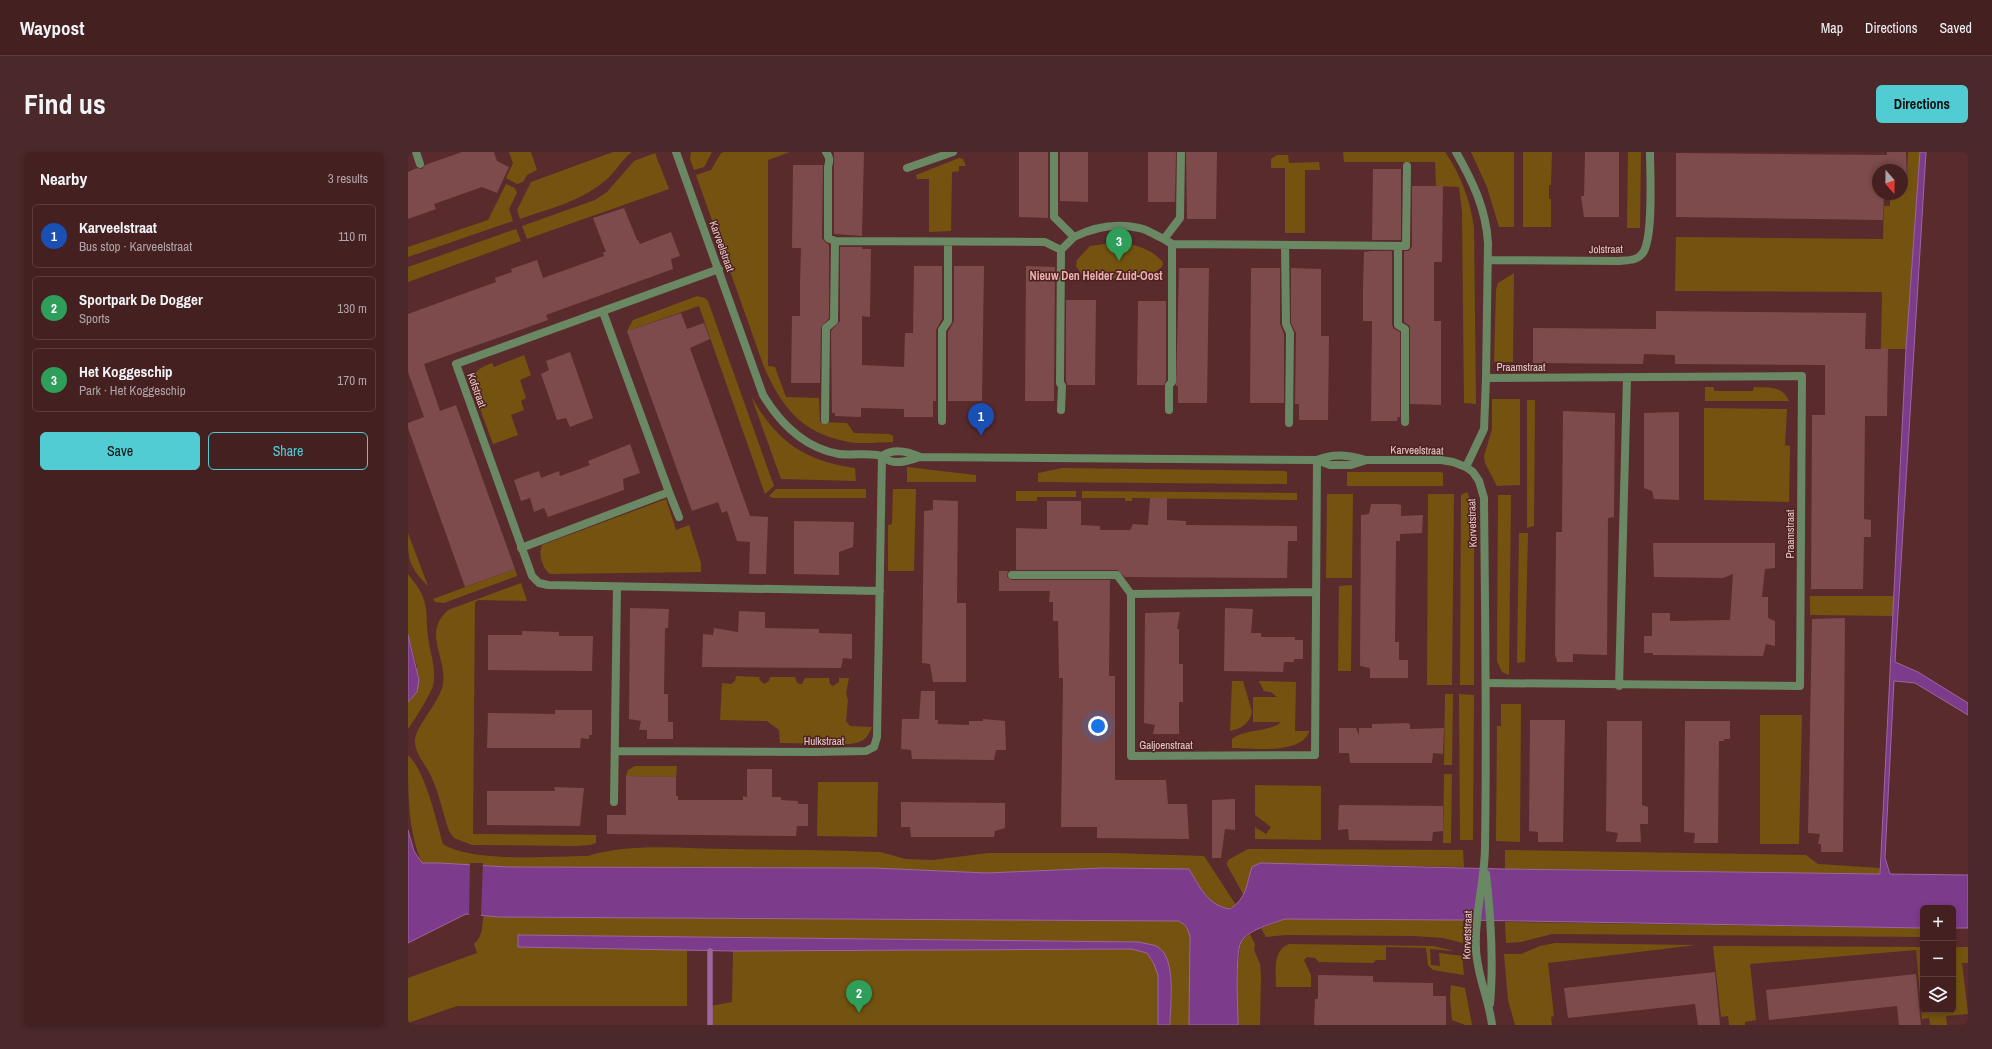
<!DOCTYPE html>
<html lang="en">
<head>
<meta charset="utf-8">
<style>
  :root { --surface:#442021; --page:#4b282a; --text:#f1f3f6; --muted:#afa3a5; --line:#5c3e3f; --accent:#51ccd2 }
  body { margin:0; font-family:"Archivo Narrow",sans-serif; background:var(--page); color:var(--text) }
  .controls { position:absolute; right:12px; bottom:12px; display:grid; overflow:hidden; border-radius:6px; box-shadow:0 2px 6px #0003 }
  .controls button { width:36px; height:36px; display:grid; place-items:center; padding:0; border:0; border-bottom:1px solid var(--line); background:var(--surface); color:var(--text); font:20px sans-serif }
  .compass { position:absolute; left:1464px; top:12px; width:36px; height:36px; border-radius:50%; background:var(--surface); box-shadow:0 2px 6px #0003; rotate:160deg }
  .you { position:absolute; left:690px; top:574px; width:14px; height:14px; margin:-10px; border:3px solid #fff; border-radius:50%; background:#1a73e8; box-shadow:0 0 0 6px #1a73e833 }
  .badge { display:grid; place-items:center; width:26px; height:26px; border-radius:50%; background:var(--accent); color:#fff; font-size:13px; font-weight:700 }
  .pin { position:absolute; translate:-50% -33px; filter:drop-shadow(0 1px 2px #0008) }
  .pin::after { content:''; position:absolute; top:21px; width:14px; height:12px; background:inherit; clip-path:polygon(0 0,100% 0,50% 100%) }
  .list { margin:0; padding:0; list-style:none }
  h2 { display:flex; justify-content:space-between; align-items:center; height:52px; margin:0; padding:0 16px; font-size:17px }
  h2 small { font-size:13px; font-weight:400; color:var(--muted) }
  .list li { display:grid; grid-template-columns:26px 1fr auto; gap:12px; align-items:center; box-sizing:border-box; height:64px; margin:0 8px 8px; padding:0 8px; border:1px solid var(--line); border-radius:6px }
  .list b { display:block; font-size:15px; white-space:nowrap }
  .list p { margin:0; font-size:13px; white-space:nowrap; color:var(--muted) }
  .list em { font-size:13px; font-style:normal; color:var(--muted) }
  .actions { display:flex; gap:8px; padding:12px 16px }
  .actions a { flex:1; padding:9px 0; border:1px solid var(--accent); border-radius:6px; text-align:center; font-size:14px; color:var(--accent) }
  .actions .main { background:var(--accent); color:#111 }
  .icon { flex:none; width:22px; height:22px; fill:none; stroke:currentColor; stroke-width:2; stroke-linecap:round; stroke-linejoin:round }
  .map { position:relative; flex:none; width:1560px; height:873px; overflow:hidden; border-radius:6px }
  header { display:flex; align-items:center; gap:24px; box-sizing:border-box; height:56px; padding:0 20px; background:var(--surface); border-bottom:1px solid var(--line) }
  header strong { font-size:19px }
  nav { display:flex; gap:22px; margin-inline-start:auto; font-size:14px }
  .intro { display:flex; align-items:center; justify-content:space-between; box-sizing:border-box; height:96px; padding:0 24px }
  h1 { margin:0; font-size:28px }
  .button { padding:10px 18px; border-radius:6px; background:var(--accent); color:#111; font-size:14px; font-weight:700 }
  main { display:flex; gap:24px; padding:0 24px }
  aside { flex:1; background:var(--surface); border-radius:6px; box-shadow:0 2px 6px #0003 }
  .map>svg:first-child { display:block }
  .green { fill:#745310 }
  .water { fill:#7d3b8c; stroke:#9d669e }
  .pier { fill:#5a2b2c }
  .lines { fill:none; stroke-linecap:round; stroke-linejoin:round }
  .stream { stroke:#9d669e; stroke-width:5.5 }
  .building { fill:#7d4b4b }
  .pedestrian { stroke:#6a8863; stroke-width:8 }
  .minor { stroke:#6a8863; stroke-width:8 }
  .tertiary { stroke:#6a8863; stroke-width:8 }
  .labels { text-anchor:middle; stroke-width:3; stroke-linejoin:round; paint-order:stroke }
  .street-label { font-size:11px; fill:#e8cac9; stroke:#4e2122 }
  .neighbourhood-label { font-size:12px; font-weight:bold; fill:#eab0af; stroke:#4e2122 }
</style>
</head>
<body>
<header>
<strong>Waypost</strong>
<nav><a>Map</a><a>Directions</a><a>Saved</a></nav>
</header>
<div class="intro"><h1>Find us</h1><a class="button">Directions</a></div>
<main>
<aside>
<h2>Nearby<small>3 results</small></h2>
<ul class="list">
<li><span class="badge" style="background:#1a4fb4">1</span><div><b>Karveelstraat</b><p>Bus stop · Karveelstraat</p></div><em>110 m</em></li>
<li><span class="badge" style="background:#2e9e5b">2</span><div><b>Sportpark De Dogger</b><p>Sports</p></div><em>130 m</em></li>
<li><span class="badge" style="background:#2e9e5b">3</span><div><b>Het Koggeschip</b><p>Park · Het Koggeschip</p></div><em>170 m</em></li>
</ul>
<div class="actions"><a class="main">Save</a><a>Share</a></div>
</aside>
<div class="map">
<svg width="1560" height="873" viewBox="0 0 1560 873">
  <rect width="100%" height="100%" fill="#5a2b2c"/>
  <path class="green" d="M101,0H123L129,18L119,23L115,30L109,32L98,26L105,11Z
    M205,0H224C213,8 206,23 194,31C171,50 140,57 112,67L109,58L123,30Z
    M283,0H304L296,15L286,18L282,7Z
    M316,0H382L360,8V214L367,215L378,245L411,246L412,270L439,271L446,281L481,282L485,284V290C469,290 451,293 436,289C392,280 373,253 356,215L288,23L303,18L313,1Z
    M935,0H1037C1052,21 1063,50 1066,76L1068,252L1056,251L1054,60L1051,35L1028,34L1027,10H936Z
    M1063,0H1106V75H1091L1079,35Z
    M1115,0H1144L1143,33H1141V47H1143V75H1115Z
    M1220,0H1233L1232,76H1219Z
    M1500,0H1512L1498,197H1473L1474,140L1267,139L1268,85L1475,87L1476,54H1482V42H1494V29L1499,28Z
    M247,1L261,37L119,87L114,74L187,48L199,40L226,9Z
    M869,3H880L881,11L911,10L912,18H897V81H877V16H863V7Z
    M551,6L555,7L558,14H551V19L544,20L543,79L521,80V27H509L508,23Z
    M98,32L107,36L109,41L101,57L105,69L0,105V95L80,68Z
    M108,77L113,89L0,130V115Z
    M702,91C723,91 740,94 755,110L754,115L739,126H676L668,114L669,108L682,94Z
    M1106,121L1105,210H1086L1088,138L1090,131Z
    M289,144L297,146L300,149L366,334L357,342L291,154L219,179L225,168Z
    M116,203L123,223L112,228L118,246L113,249L116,258L103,263L110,283L85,292L64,235C62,221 73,215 84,211L86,215Z
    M1297,235H1306V239H1345L1346,235C1360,236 1374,233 1381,249H1297Z
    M343,244C368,289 396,309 447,316L448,329L373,327Z
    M1084,247H1112V333L1089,334L1077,311L1076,304L1084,277Z
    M1119,248H1127L1126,374L1119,376Z
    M1296,256L1379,257L1377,293L1382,294L1381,350L1296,348Z
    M499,315L568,323V330H499Z
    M654,316L876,319L879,320V332L630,330V321Z
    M939,320H1032L1035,321V334H939Z
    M368,337H458V346H365L361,344Z
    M485,337H508L506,419H480V373L484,372Z
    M608,339H668V345H629V349H608Z
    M674,339L889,341V348L724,346V349H717V346H674Z
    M1059,340L1066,356V533H1052L1053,343Z
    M919,342H945L944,426H918Z
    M1020,342H1046L1044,533H1019Z
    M1090,343H1103L1101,523L1094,520L1089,509Z
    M258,347L268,378L281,373L293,411V420L142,422C134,416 130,401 134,393Z
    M0,381L20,434C0,414 0,407 0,381Z
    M1111,381H1120L1117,510L1109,511Z
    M107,417L109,424L36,451L27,450L25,447Z
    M0,422C6,430 13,438 16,448C20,461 18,472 20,485C22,501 29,518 25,534C22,543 6,569 0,577V550L9,540V514L0,483Z
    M113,431L119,449L71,448L67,450L65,682L188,683V691L182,693L167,694L64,693L46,686L41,679C35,661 31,641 23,624C18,613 8,603 7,591C5,576 32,551 35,532C39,504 14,482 40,458Z
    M944,433L943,519H930L931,434Z
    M1402,444H1486L1485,464L1402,463Z
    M328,524L352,525L351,527L356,532L361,529L362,525H387L389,531L392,532H394L397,526H421L422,532L425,534L431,530V526H441L438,541L440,548L438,569L442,574L464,575C459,587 454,591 441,592L372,591L371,578L359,569L312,568L314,531L323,532L327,529Z
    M824,529H835L844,560C842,571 833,577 822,579Z
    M851,529L888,530L887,579H901C895,603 843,596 824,596V587C834,578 857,580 871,572L872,570H845V545H869L863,540L856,539Z
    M1037,542H1045L1044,613H1036Z
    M1051,542L1066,543L1065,688H1052Z
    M1093,552H1113L1112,690L1088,689L1089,574H1093Z
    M1352,563H1394L1391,692H1352Z
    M0,603C18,620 28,668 35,692C64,711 144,704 180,704C223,690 277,697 322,697C372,698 422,698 472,700L498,707L525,708L580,701H705L796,704L828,753C806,767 791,732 781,717L695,716L579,721L466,716L99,715L32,711H14C0,680 0,640 0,603Z
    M227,614H269L268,625L218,624L220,618Z
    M1036,622H1044L1043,691H1035Z
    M410,630H470L469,685L409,684Z
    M847,633L913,634V688L847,687V675L858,682L863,675L847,663Z
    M840,697L1055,698L1056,715L852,711L841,725L836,744L819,713L820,708Z
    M1097,698L1398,703L1410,712L1472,716V722L1097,717Z
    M76,763L91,765L772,769L778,774L782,784L781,873H762C762,847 770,814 749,795L110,783V795L279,798V854H49L0,871V826L69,801L66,792C76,783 73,774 76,763Z
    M877,767L1055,768V791L1035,786L1005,784L879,783L858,785L853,776Z
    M1097,770L1515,776V785L1144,782L1113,790L1098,791Z
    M842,782L847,792L846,798L852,812L853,824L852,873H830V812L833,789Z
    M1147,791L1288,793L1140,811L1146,864L1143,865L1144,873H1107L1100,848L1096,802H1113L1132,794Z
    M881,792L1025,794L1047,799L1022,797L1023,813L1032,814L1031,801L1054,804L1056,823L1025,818L1020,813L1018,796L978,795V808H968L965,811L911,810L907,806L899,805L896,808L903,823V835H868C868,819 864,799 881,792Z
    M1305,794L1515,795V858H1545V795H1560V811H1554L1560,862L1538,864L1539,873H1522L1521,866L1514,867L1508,798L1342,812L1348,868L1337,870V873H1321L1320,864L1313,865Z
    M723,797L739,801L746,812L750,823V873H302V854L324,850L325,799Z
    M1043,833L1057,836L1064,873H1057L1044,868L1042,846Z"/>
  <path class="water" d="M1512,0H1518L1487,510L1510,520L1560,551V563L1507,531L1486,529L1477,706L1482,722L1560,723V776H1545V756H1515V776L1055,768L877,767C866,771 839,778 833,790C827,802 830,856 830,873H781L782,784L778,774L771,769L91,765L58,762L0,791V678L6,699L14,711H32L99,715L466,716L579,721L695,716L781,717C792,735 800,754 822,757C839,746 838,733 844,715L852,711L1095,717L1472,722L1498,197Z
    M0,483L11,528L9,540L0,550Z
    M110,783L731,790C737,792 745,792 750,795C769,807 762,853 762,873H750V823L746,812L739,801L723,797L325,799L110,795Z"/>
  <path class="pier" d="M62,711H75L73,764H61Z"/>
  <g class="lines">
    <path class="stream" d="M302,873V799"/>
  </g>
  <path class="building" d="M54,0H86L89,9L101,15L89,41L74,35L26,52L28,57L0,67V20L9,16L14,17L17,13Z
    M426,0H456L454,84L426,82Z
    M611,0H640V66L611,65Z
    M652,0H680V50L652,49Z
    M740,0H768L767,50H740Z
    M778,0H809L808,67H779Z
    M1177,0H1211V65H1176L1173,44H1176Z
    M1479,0H1498L1499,27H1494V18H1470V42H1476L1475,68L1268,65V1L1479,3Z
    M385,13H415L414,86L416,89L421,93V166L413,176L412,231H383L384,164H392V130L393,96H384Z
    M965,17H993V88H964Z
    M1004,34H1035L1034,110H1026V169H1033V253L1002,252V174L996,170V99H1001L1004,94Z
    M216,56L229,88H230L232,92L263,80L272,104L263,107L265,117L138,163L140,168L16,212L32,259L48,253L107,417L57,435L0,276V271L16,265L0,220V162L88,130L87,126L104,120L103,117L129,108L135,126L196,104L195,100H198L185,66Z
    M432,95H454V97H463L462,165L454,164V213L496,215L497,181H505L506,114H534V167L528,178V249H525V265H496V257L453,256V265L427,264V261H424L423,179L432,169Z
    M964,99H984V173L985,176L992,180V265H990L989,269H963L964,169H955V135L956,100Z
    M546,114H576L574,249H540V180L546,169Z
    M618,114L647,115L646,249H617Z
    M771,116H801L799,251H770V234H768Z
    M843,116H872V172L876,182V251H842Z
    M883,116L913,117V184H921L920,268H891V252H887L888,181L883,171Z
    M658,148H688L687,233H659L658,229Z
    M730,149H758V228L756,233H729Z
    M1248,159L1458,161L1457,197H1480L1479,264H1457L1456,367L1463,368V385H1456L1455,437H1403L1404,263H1417V213L1267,212V203L1236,202L1235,212L1125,211V176L1248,177Z
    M273,161L279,177L296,171L302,187L282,196L342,364L360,365L358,422H341L342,390L329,389L319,359L314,361L310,350L284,359L219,179Z
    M162,200L185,266L162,275L158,266L149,268L133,222L141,218L138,209Z
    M1155,259L1207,261L1206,365L1200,366L1199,503L1165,502V510H1149L1147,502L1148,380H1154Z
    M1271,260V348L1246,347L1244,339L1236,336V261Z
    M222,292L232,321L215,327L216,338L140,365L136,356L126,360L122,346L113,349L106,328L131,319L133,326L151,319L152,324L182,313L180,309Z
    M742,346H759V368L778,369V373L889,374V389H880L879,426L717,425L709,418H608V376L639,377V349H673V373L692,374V378H722L725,372L740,373Z
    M525,348L550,349L549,451H558V530H525L522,512L514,511L516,359L525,358Z
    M963,352H989L993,353V364L1015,363L1014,381L992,382V389H988L987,490H991V508H1000V526H962V516L952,514L953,363L961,362Z
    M386,369L446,370L445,395L431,400V423L386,422Z
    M1245,391H1367V416L1357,417L1354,445H1360V466L1367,469V494L1358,492L1355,504L1245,503V501H1236V484H1244V461H1262V469L1322,468L1325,422L1315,426L1246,425Z
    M591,419H600L599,425L604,428H702L701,524H707V628H758L760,652H779L781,687L689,686V675H653L655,526H651L650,469H645V450H641L642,439H591Z
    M222,456L261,457L260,476H257L256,542H260V570H265V587H239V578H231L233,569L221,567Z
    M817,456L845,457L843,481H853V485H887V488H895V507H886V510H876L875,520L816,519Z
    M331,459L357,460V476L411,477V481L444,482V507L435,506L433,516L294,515L295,482L305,483L306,476L330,480Z
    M772,460L769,477H771V512H775V550H771V582H745L747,573L736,571L737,461Z
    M1437,466L1435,700H1413V692H1410L1412,682L1400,681L1404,467Z
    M114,479L151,480V484H185L184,519L80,518V483H114Z
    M513,539H527V568H530V572L561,573V569H575V567L597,569L598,598H588L586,608L504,607L503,598L493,597L494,567H511Z
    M147,558H184V583H181V587L173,586L172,596H79L80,561L147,562Z
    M1122,568H1157L1155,690H1130V680L1121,679Z
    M1199,569H1234V653L1240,655V672H1232L1233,690H1208L1210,681L1198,679Z
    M1277,569H1322V586L1321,587H1316V589H1311L1310,691H1286L1287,681L1276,680Z
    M999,571L1002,572V577L1036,576L1035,602L1025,601L1024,611H942L941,601H931V576H948L951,583V576H964V572Z
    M339,617H364V645H373V648L390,649V652H400V674H389L388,684L199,682V663H218V624L268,625V644H270V648H335V644L339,645Z
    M146,635L176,636L172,674L79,673V639H147Z
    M827,647V678L817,677L813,706H804V648Z
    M493,650L597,651V676L587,679L586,685H503L502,675H493Z
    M931,653L1035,654V679L1025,680L1024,689L941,688L940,677L930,678Z
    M1307,820L1312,873H1290L1287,852L1160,866L1156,836Z
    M1508,822L1513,873H1491L1489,854L1361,868L1358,838Z
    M910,823L965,824V830L1025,831V844H1038V873H906L907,847H910Z"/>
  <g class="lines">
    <path class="pedestrian" d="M418,0C422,6 422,7 420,15V86L427,89L637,90L653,98L666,85
      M646,0V65L666,85C686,75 709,71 731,76C739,77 748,84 756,87L772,66L773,0
      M756,87L764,92L998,94L999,14
      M877,93L878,172L882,181L881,271
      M990,95V173L997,177V270
      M653,98L652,231L654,234L653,258
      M761,258V233L764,230V92
      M417,268L418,176L426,169L427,89
      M534,269V178L540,169V90
      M604,423H709L723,442"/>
    <path class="minor" d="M8,0L12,12
      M1048,0C1065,30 1078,57 1080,91L1078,226L1076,277L1058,315
      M499,16L545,0
      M1081,108L1211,109C1220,108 1228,109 1234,102C1246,89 1242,20 1242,0
      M311,117L48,212L124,424L131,431L140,433L472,439
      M261,340L271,365
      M113,396L261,340L195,160
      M908,440L723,442V604L907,603L909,308
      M1078,531L1392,534L1394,224L1078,226
      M1211,534L1219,226
      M208,599L405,600L458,599L466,595L469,585L474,304
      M206,650L209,435"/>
    <path class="tertiary" d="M268,0L355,243C372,271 397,296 431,302C444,304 460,300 474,304C477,305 479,308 482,309C491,312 503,308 512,305L909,308L922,313H943L959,308H1033L1045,310L1058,315L1065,320L1071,329L1076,346C1077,462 1079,578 1077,694C1077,729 1066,762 1068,797C1069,824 1081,847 1084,873
      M474,304C486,296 499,299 512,305
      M909,308C926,301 940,303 958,308
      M1078,722C1083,766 1086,808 1082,852"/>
  </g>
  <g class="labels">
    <g class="street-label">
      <text transform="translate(314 94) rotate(70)" y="4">Karveelstraat</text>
      <text transform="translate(1198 97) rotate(-1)" y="4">Jolstraat</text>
      <text x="1113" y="219">Praamstraat</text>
      <text transform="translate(69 238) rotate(70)" y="4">Kofstraat</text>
      <text transform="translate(1009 298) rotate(1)" y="4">Karveelstraat</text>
      <text transform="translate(1064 371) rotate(-92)" y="4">Korvetstraat</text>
      <text transform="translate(1382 382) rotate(-90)" y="4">Praamstraat</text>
      <text x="416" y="593">Hulkstraat</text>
      <text x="758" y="597">Galjoenstraat</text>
      <text transform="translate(1059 783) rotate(-88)" y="4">Korvetstraat</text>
    </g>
    <g class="neighbourhood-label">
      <text x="688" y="128">Nieuw Den Helder Zuid-Oost</text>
    </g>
  </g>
</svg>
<div class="controls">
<button>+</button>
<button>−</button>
<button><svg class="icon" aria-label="layers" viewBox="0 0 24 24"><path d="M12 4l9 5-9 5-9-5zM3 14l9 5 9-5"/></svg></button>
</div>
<svg class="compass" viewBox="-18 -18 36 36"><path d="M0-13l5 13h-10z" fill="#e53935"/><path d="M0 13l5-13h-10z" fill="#afa3a5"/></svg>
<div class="you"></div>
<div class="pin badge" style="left:573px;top:284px;background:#1a4fb4">1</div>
<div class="pin badge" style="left:451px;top:861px;background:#2e9e5b">2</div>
<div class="pin badge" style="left:711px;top:109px;background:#2e9e5b">3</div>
</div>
</main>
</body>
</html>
